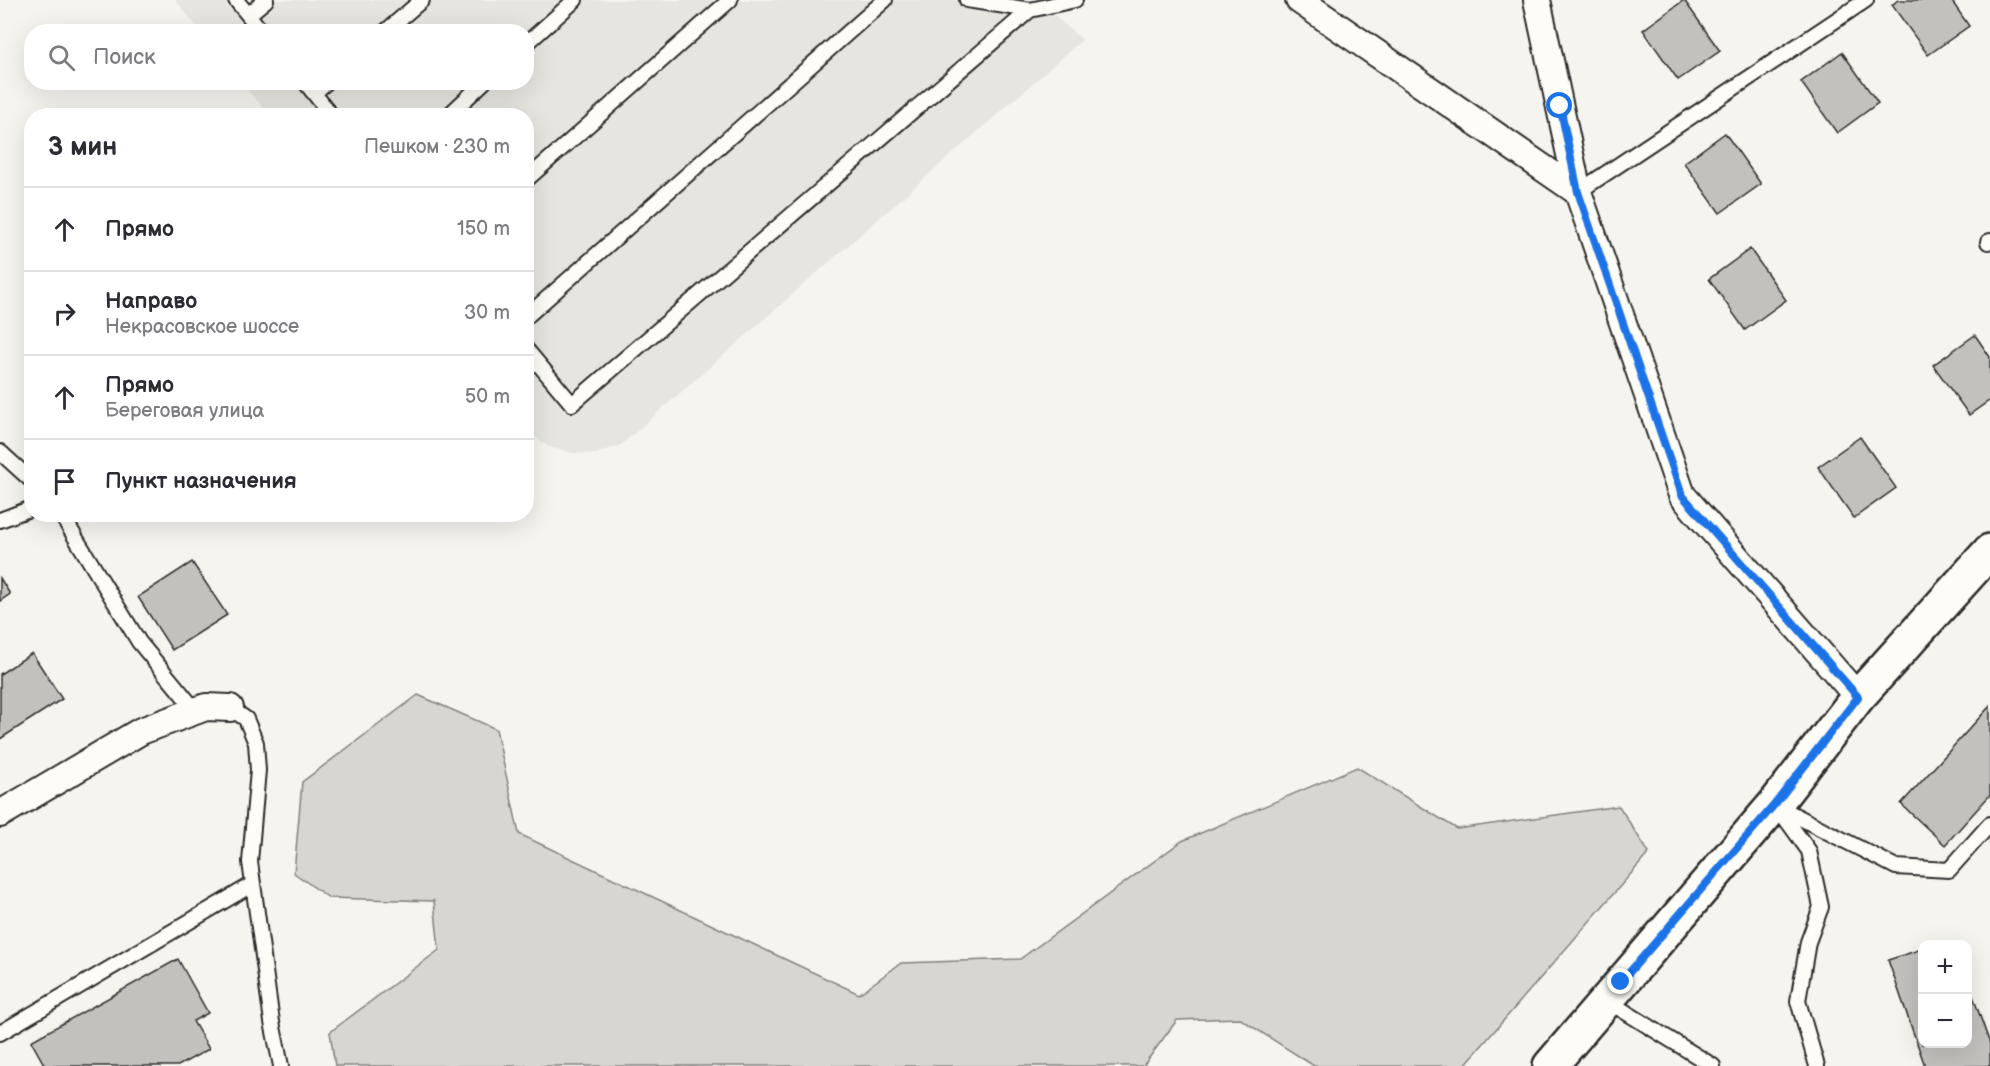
<!DOCTYPE html>
<html lang="ru">
<head>
<meta charset="utf-8">
<style>
  :root { --surface:#fff; --page:#f2f2f3; --text:#2b2b33; --muted:#7c7c81; --line:#e1e1e2 }
  body { margin:0; font-family:"Balsamiq Sans",sans-serif; background:var(--page); color:var(--text) }
  .controls { position:absolute; right:18px; bottom:18px; display:grid; overflow:hidden; border-radius:12px; box-shadow:0 6px 24px #0002 }
  .controls button { width:54px; height:54px; display:grid; place-items:center; padding:0; border:0; border-bottom:2px solid var(--line); background:var(--surface); color:var(--text); font:30px sans-serif }
  .stop { position:absolute; width:18px; height:18px; margin:-14px; border:4px solid #1a73e8; border-radius:50%; background:#fff }
  .stop.end { background:#1a73e8; border-color:#fff; box-shadow:0 2px 6px #0008 }
  .list { margin:0; padding:0; list-style:none }
  h2 { display:flex; justify-content:space-between; align-items:center; height:78px; margin:0; padding:0 24px; font-size:26px }
  h2 small { font-size:20px; font-weight:400; color:var(--muted) }
  .list li { display:grid; grid-template-columns:39px 1fr auto; gap:18px; align-items:center; box-sizing:border-box; height:84px; padding:0 24px; border-top:2px solid var(--line) }
  .list b { display:block; font-size:22px; white-space:nowrap }
  .list p { margin:0; font-size:20px; white-space:nowrap; color:var(--muted) }
  .list em { font-size:20px; font-style:normal; color:var(--muted) }
  .icon { flex:none; width:33px; height:33px; fill:none; stroke:currentColor; stroke-width:2; stroke-linecap:round; stroke-linejoin:round }
  .map { position:relative; flex:none; width:1990px; height:1066px; overflow:hidden }
  .search { position:absolute; background:var(--surface); box-shadow:0 6px 24px #0002; left:24px; top:24px; width:510px; height:66px; display:flex; align-items:center; gap:15px; box-sizing:border-box; padding:0 21px; border-radius:24px; color:var(--muted); font-size:22px }
  .panel { position:absolute; background:var(--surface); box-shadow:0 6px 24px #0002; left:24px; top:108px; width:510px; height:414px; border-radius:24px }
  .map>svg:first-child { display:block }
  .built { fill:#e6e5e0 }
  .green { fill:#d7d6d2; stroke:#81807e; stroke-width:1.5 }
  .building { fill:#c2c1be; stroke:#2b2b2b; stroke-width:1.5 }
  .lines { fill:none; stroke-linecap:round; stroke-linejoin:round }
  .service-casing { stroke:#2b2b2b; stroke-width:18 }
  .minor-casing { stroke:#2b2b2b; stroke-width:30 }
  .secondary-casing { stroke:#2b2b2b; stroke-width:38 }
  .service { stroke:#fdfcf7; stroke-width:14 }
  .minor { stroke:#fdfcf7; stroke-width:26 }
  .secondary { stroke:#fdfcf7; stroke-width:33 }
  .route { stroke:#1a73e8; stroke-width:8 }
</style>
</head>
<body>
<div class="map">
<svg width="1990" height="1066" viewBox="0 0 1990 1066">
  <rect width="100%" height="100%" fill="#f5f4ef"/>
  <filter id="ink" filterUnits="userSpaceOnUse"><feTurbulence type="fractalNoise" baseFrequency=".0167" numOctaves="2"/><feDisplacementMap in="SourceGraphic" scale="12" xChannelSelector="R" yChannelSelector="G"/><feConvolveMatrix kernelMatrix="1 2 1 2 8 2 1 2 1" color-interpolation-filters="sRGB"/></filter>
  <g filter="url(#ink)">
    <path class="built" d="M175,0H1010L1043,5L1082,40L621,445L596,454L574,453L549,447L527,431L526,116L269,115L242,83L526,82V32L201,31Z"/>
    <path class="green" d="M418,695L496,729L519,834L859,994L901,963L1020,959L1182,841L1357,767L1457,829L1619,806L1649,853L1464,1066H1314L1239,1018L1177,1020L1143,1066H335L330,1032L439,950L434,901L329,898L294,873L302,782Z"/>
    <path class="building" d="M1684,0L1720,51L1678,80L1643,30Z
      M1898,0H1951L1969,26L1928,55L1892,5Z
      M1842,52L1878,103L1837,133L1801,82Z
      M1725,133L1761,184L1720,213L1684,163Z
      M1750,249L1786,300L1745,330L1709,279Z
      M1975,335L1990,357V400L1969,415L1933,365Z
      M1860,437L1896,488L1854,518L1818,467Z
      M192,562L227,615L172,650L138,597Z
      M0,578L10,594L0,601Z
      M32,653L62,699L0,739V674Z
      M1990,706V795L1945,845L1901,804Z
      M1922,949V1044H1968V982L1990,1044V1066H1925L1888,960Z
      M178,959L208,1013L193,1021L209,1049L178,1066H45L31,1041Z"/>
    <g class="lines">
      <g class="service-casing">
        <path id="service" d="M236,0L262,32
          M967,0L1030,10
          M248,15L266,0
          M385,32L422,0
          M526,44L575,0
          M305,82L332,116
          M314,93L327,82
          M448,116L484,82
          M526,180L730,0
          M1578,192L1866,0
          M1988,242L1990,241
          M526,317L885,0
          M526,349L572,404L1030,10L1075,0
          M0,452L32,481
          M61,514L139,642L196,711
          M0,520L32,508
          M230,708L246,719L256,743L258,770L250,862L272,1022L281,1066
          M1775,804L1809,851L1821,907L1808,942L1798,1001L1817,1066
          M1779,807L1896,867L1949,870L1990,824
          M1606,1000L1713,1066
          M0,1033L253,884"/>
      </g>
      <g class="minor-casing">
        <path id="minor" d="M1299,0L1578,192
          M1537,0L1578,192L1682,495L1858,697
          M0,814L141,731L206,707L230,708"/>
      </g>
      <g class="secondary-casing">
        <path id="secondary" d="M1550,1066L1775,804L1858,697L1990,551"/>
      </g>
      <use href="#service" class="service"/>
      <use href="#minor" class="minor"/>
      <use href="#secondary" class="secondary"/>
    </g>
  </g>
  <g class="lines" filter="url(#ink)">
    <path class="route" d="M1560,106L1578,192L1682,495L1858,697L1775,804L1621,982"/>
  </g>
</svg>
<div class="controls">
<button>+</button>
<button>−</button>
</div>
<div class="stop" style="left:1560px;top:106px"></div>
<div class="stop end" style="left:1621px;top:982px"></div>
<div class="search"><svg class="icon" aria-label="search" viewBox="0 0 24 24"><circle cx="10" cy="10" r="6"/><path d="M15 15l6 6"/></svg>Поиск</div>
<section class="panel">
<h2>3 мин<small>Пешком · 230 m</small></h2>
<ul class="list">
<li><svg class="icon" aria-label="ahead" viewBox="0 0 24 24"><path d="M12 20V5M6 11l6-6 6 6"/></svg><div><b>Прямо</b></div><em>150 m</em></li>
<li><svg class="icon" aria-label="right" viewBox="0 0 24 24"><path d="M7 20v-9h11M14 6l5 5-5 5"/></svg><div><b>Направо</b><p>Некрасовское шоссе</p></div><em>30 m</em></li>
<li><svg class="icon" aria-label="ahead" viewBox="0 0 24 24"><path d="M12 20V5M6 11l6-6 6 6"/></svg><div><b>Прямо</b><p>Береговая улица</p></div><em>50 m</em></li>
<li><svg class="icon" aria-label="arrive" viewBox="0 0 24 24"><path d="M6 21V4h12l-3 4 3 4H6"/></svg><div><b>Пункт назначения</b></div></li>
</ul>
</section>
</div>
</body>
</html>
